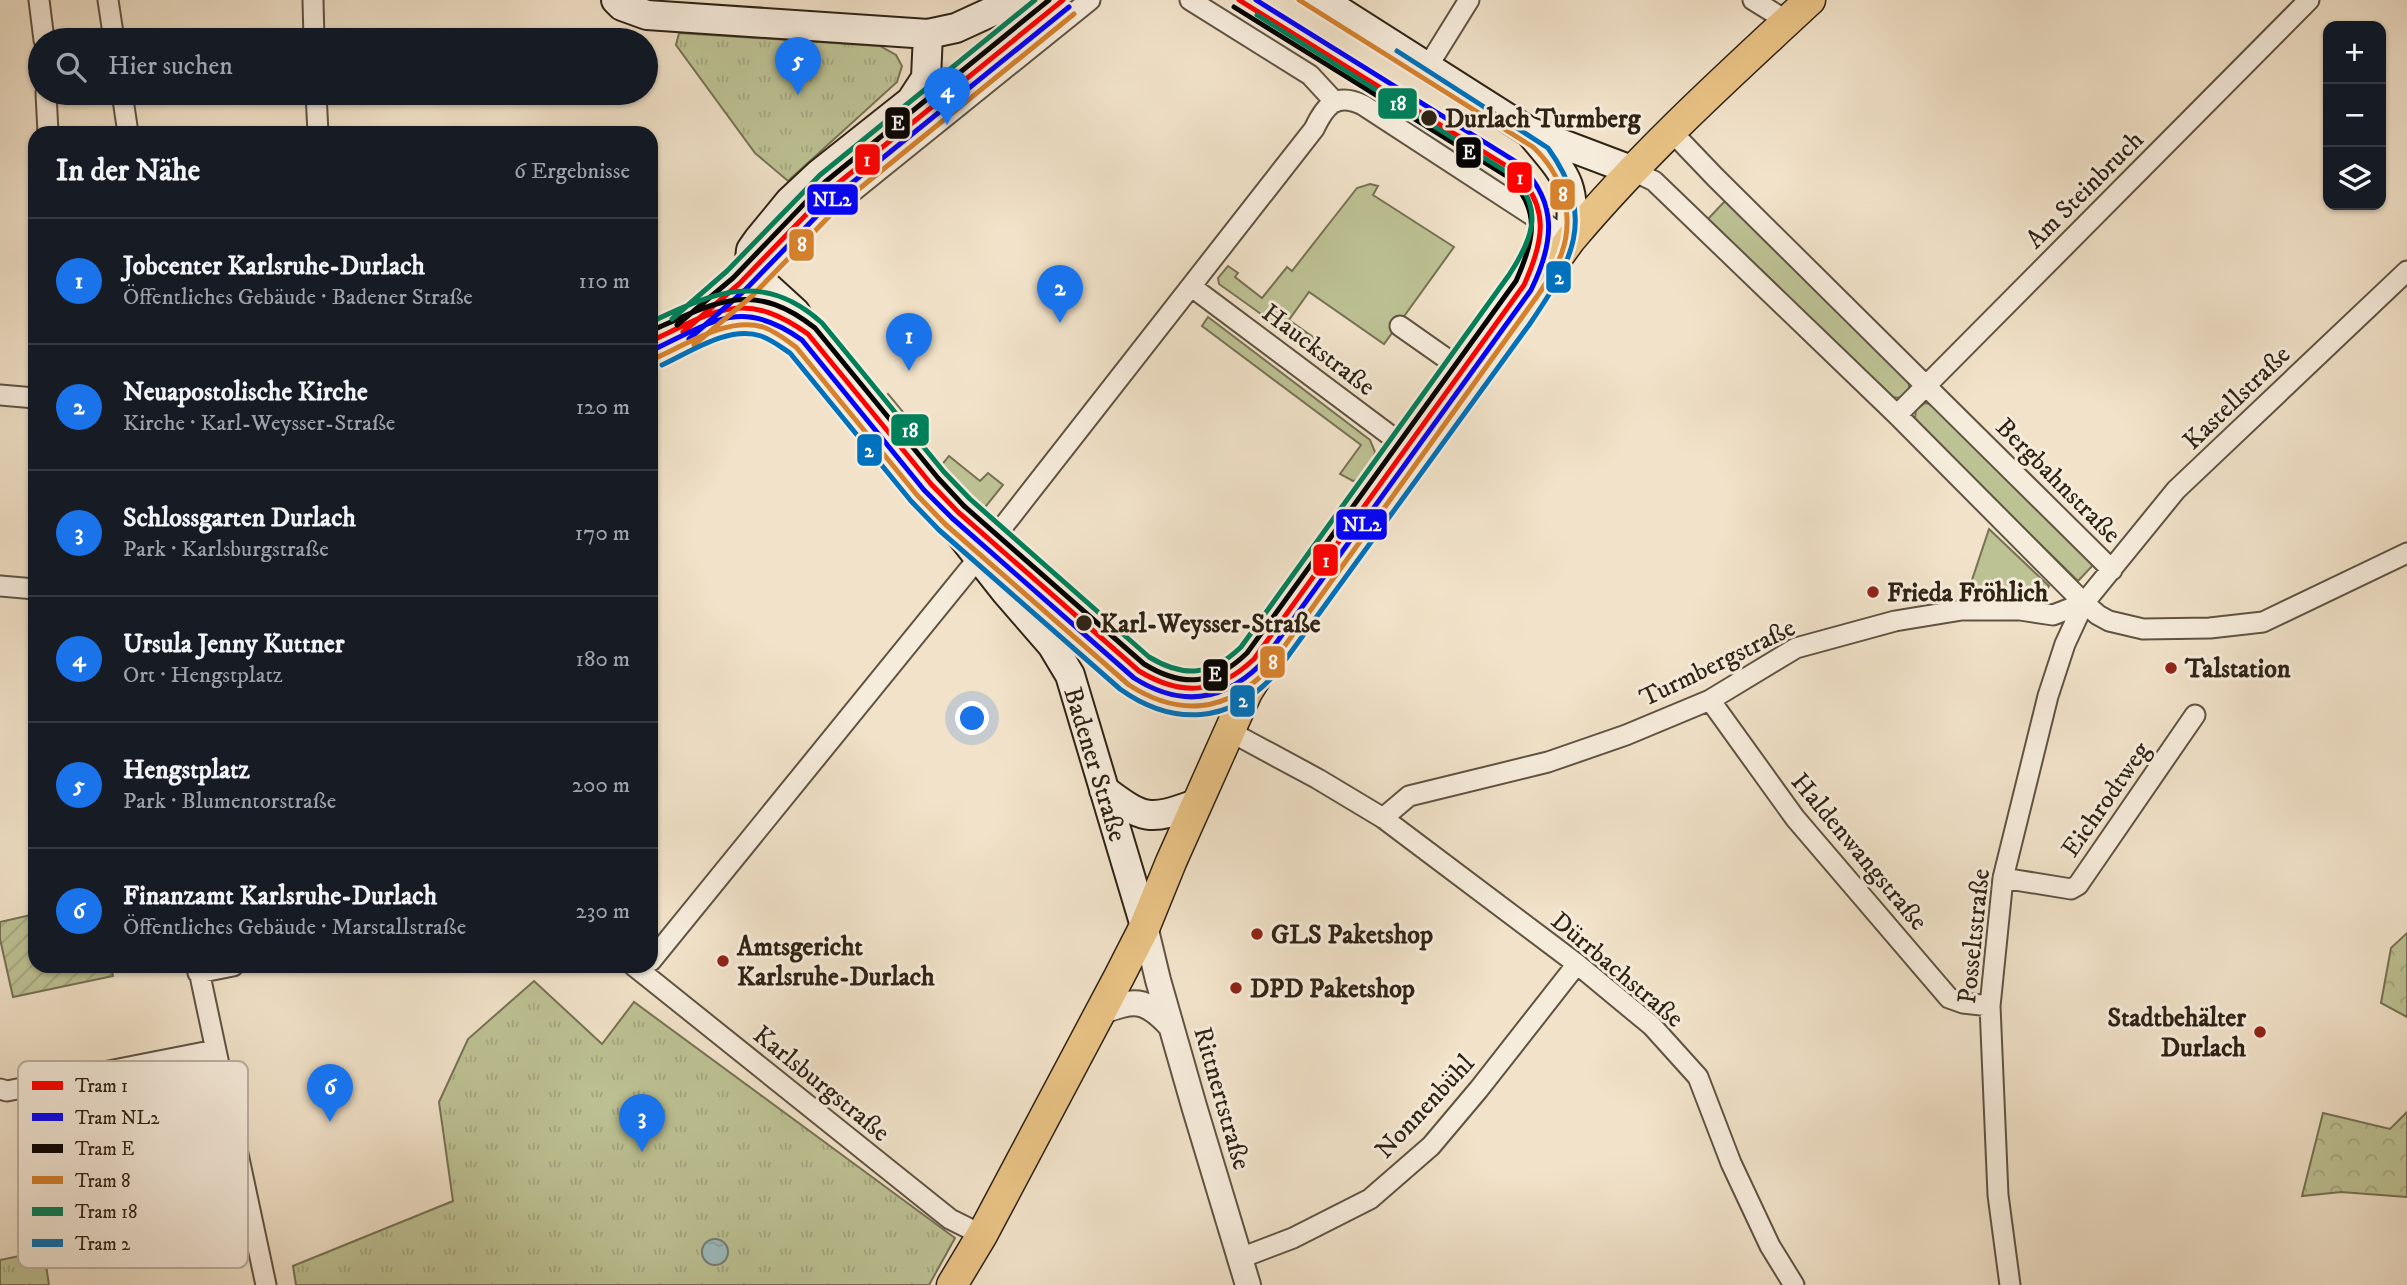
<!DOCTYPE html>
<html lang="de">
<head>
<meta charset="utf-8">
<style>
  :root { --surface:#171b24; --page:#20242c; --text:#f1f3f6; --muted:#9ea1a6; --line:#363941; --accent:#1a73e8 }
  body { margin:0; font-family:"IM FELL DW Pica",serif; background:var(--page); color:var(--text) }
  .controls { position:absolute; right:21px; top:21px; display:grid; overflow:hidden; border-radius:14px; box-shadow:0 2px 5px #0004 }
  .controls button { width:63px; height:63px; display:grid; place-items:center; padding:0; border:0; border-bottom:2px solid var(--line); background:var(--surface); color:var(--text); font:35px sans-serif }
  .you { position:absolute; left:973px; top:719px; width:24px; height:24px; margin:-18px; border:5px solid #fff; border-radius:50%; background:#1a73e8; box-shadow:0 0 0 10px #1a73e833 }
  .badge { display:grid; place-items:center; width:46px; height:46px; border-radius:50%; background:var(--accent); color:#fff; font-size:23px; font-weight:700 }
  .pin { position:absolute; translate:-50% -58px; filter:drop-shadow(0 2px 4px #0008) }
  .pin::after { content:''; position:absolute; top:37px; width:24px; height:21px; background:inherit; clip-path:polygon(0 0,100% 0,50% 100%) }
  .list { margin:0; padding:0; list-style:none }
  h2 { display:flex; justify-content:space-between; align-items:center; height:91px; margin:0; padding:0 28px; font-size:30px }
  h2 small { font-size:23px; font-weight:400; color:var(--muted) }
  .list li { display:grid; grid-template-columns:46px 1fr auto; gap:21px; align-items:center; box-sizing:border-box; height:126px; padding:0 28px; border-top:2px solid var(--line) }
  .list b { display:block; font-size:26px; white-space:nowrap }
  .list p { margin:0; font-size:23px; white-space:nowrap; color:var(--muted) }
  .list em { font-size:23px; font-style:normal; color:var(--muted) }
  .icon { flex:none; width:38px; height:38px; fill:none; stroke:currentColor; stroke-width:2; stroke-linecap:round; stroke-linejoin:round }
  .map { position:relative; flex:none; width:2407px; height:1285px; overflow:hidden }
  .search { position:absolute; background:var(--surface); box-shadow:0 2px 5px #0004; left:28px; top:28px; width:630px; height:77px; display:flex; align-items:center; gap:18px; box-sizing:border-box; padding:0 24px; border-radius:38px; color:var(--muted); font-size:26px }
  .panel { position:absolute; background:var(--surface); box-shadow:0 2px 5px #0004; left:28px; top:126px; width:630px; height:847px; border-radius:21px }
  .map>svg:first-child { display:block }
  .grass { fill:#bdc294; stroke:#767254; stroke-width:2 }
  .forest { fill:url(#forest-crowns); stroke:#767254; stroke-width:2 }
  .park { fill:url(#park-tufts); stroke:#767254; stroke-width:2 }
  .garden { fill:url(#garden-furrows); stroke:#767254; stroke-width:2 }
  .water { fill:url(#water-ripples); stroke:#717f7a; stroke-width:2 }
  .lines { fill:none; stroke-linecap:round; stroke-linejoin:round }
  .minor-casing { stroke:#5f5342; stroke-width:23 }
  .tertiary-casing { stroke:#5f5342; stroke-width:28 }
  .secondary-casing { stroke:#2e2315; stroke-width:32 }
  .primary-casing { stroke:#2e2315; stroke-width:33 }
  .minor { stroke:#f6ecdc; stroke-width:19 }
  .tertiary { stroke:#f6ecdc; stroke-width:24 }
  .secondary { stroke:#f6ecdc; stroke-width:28 }
  .primary { stroke:#e8c184; stroke-width:30 }
  .tram-1-casing { stroke:#f6ecdc; stroke-width:10 }
  .tram-2-casing { stroke:#f6ecdc; stroke-width:10 }
  .tram-3-casing { stroke:#f6ecdc; stroke-width:10 }
  .tram-4-casing { stroke:#f6ecdc; stroke-width:10 }
  .tram-5-casing { stroke:#f6ecdc; stroke-width:10 }
  .tram-6-casing { stroke:#f6ecdc; stroke-width:10 }
  .tram-1 { stroke:#f00; stroke-width:5 }
  .tram-2 { stroke:#00f; stroke-width:5 }
  .tram-3 { stroke:#000; stroke-width:5 }
  .tram-4 { stroke:#d5812d; stroke-width:5 }
  .tram-5 { stroke:#00805a; stroke-width:5 }
  .tram-6 { stroke:#0071bc; stroke-width:5 }
  .stop-dot { fill:#2e2315; stroke:#f6ecdc; stroke-width:2.5 }
  .poi-dot { fill:#8f2418; stroke:#f6ecdc; stroke-width:2.5 }
  .labels { text-anchor:middle; stroke-width:6; stroke-linejoin:round; paint-order:stroke }
  .stop-label { font-size:26px; font-weight:bold; fill:#2e2315; stroke:#f6ecdc; text-anchor:start }
  .street-label { font-size:26px; fill:#2e2315; stroke:#f6ecdc }
  .poi-label { font-size:26px; font-weight:bold; fill:#2e2315; stroke:#f6ecdc; text-anchor:start }
  .key { fill:#f6ecdc; stroke:#bab0a0; stroke-width:2 }
  .key-label { font-size:19px; fill:#2e2315 }
  .line-badge { stroke:#f6ecdc; stroke-width:2.5 }
  .badge-label { font-size:19px; text-anchor:middle; font-weight:bold; fill:#fff }
</style>
</head>
<body>
<div class="map">
<svg width="2407" height="1285" viewBox="0 0 2407 1285">
  <defs>
    <pattern id="forest-crowns" width="20" height="18" patternUnits="userSpaceOnUse" patternTransform="scale(1.75)"><rect width="20" height="18" fill="#bdc294"/><path d="M2 6a3 3 0 1 1 6 0M12 15a3 3 0 1 1 6 0" fill="none" stroke="#a3a67f"/></pattern>
    <pattern id="park-tufts" width="24" height="20" patternUnits="userSpaceOnUse" patternTransform="scale(1.75)"><rect width="24" height="20" fill="#bdc294"/><path d="M3 7l-1-3M5 7V3M7 7l1-3M15 17l-1-3M17 17v-4M19 17l1-3" fill="none" stroke="#a3a67f"/></pattern>
    <pattern id="garden-furrows" width="10" height="10" patternUnits="userSpaceOnUse" patternTransform="scale(1.75)"><rect width="10" height="10" fill="#bdc294"/><path d="M-1 1l2-2M0 10L10 0M9 11l2-2" fill="none" stroke="#a3a67f"/></pattern>
    <pattern id="water-ripples" width="26" height="14" patternUnits="userSpaceOnUse" patternTransform="scale(1.75)"><rect width="26" height="14" fill="#9dbcbe"/><path d="M2 4q2-2 4 0t4 0M15 11q2-2 4 0t4 0" fill="none" stroke="#88a1a2"/></pattern>
  </defs>
  <rect width="100%" height="100%" fill="#f1e2c9"/>
  <filter id="stains"><feTurbulence type="fractalNoise" baseFrequency=".00286" numOctaves="4"/><feColorMatrix values="0 0 0 0 .2 0 0 0 0 .09 0 0 0 0 .02 0 0 0 .5 -.17"/></filter>
  <radialGradient id="worn" r=".72"><stop offset=".6" stop-color="#630" stop-opacity="0"/><stop offset="1" stop-color="#630" stop-opacity=".3"/></radialGradient>
  <path class="grass" d="M1370,184L1378,186L1373,195L1454,247L1384,344L1309,292L1289,320L1316,339L1310,349L1219,284L1218,278L1228,266L1238,273L1235,277L1262,298L1287,267L1292,271L1357,188Z
    M1725,201L1907,379C1912,388 1908,392 1901,398L1891,397L1707,220Z
    M1208,317L1370,440L1375,452L1369,471L1363,479L1353,481L1340,474L1361,445L1202,326Z
    M888,394L917,429L920,427L924,431L910,442L878,403Z
    M1925,403L1933,405L2095,563L2078,581L1918,424L1915,418L1916,410Z
    M949,456L980,481L988,473L1003,485L982,511L937,471Z
    M1989,529L2049,586L2045,594L2028,595L1969,589Z"/>
  <path class="forest" d="M2407,933V1017L2381,1003L2391,948Z
    M2407,1112V1197L2341,1192L2302,1196L2323,1113L2390,1129Z"/>
  <path class="park" d="M679,33L880,46L896,55L902,66L897,82L788,181L755,153L676,45Z
    M534,981L602,1044L634,1002L955,1238L929,1285H296L293,1266L453,1201L439,1102L468,1039Z
    M44,1251L49,1285H0V1260Z"/>
  <path class="garden" d="M35,914V966H111L113,976L13,997L0,939V922Z"/>
  <path class="water" d="M702 1252a13 13 0 1 1 26 0a13 13 0 1 1-26 0Z"/>
  <g class="lines">
    <g class="minor-casing">
      <path id="minor" d="M39,0L44,40
        M108,0L114,40
        M313,0L314,40
        M1190,0L1310,75L1335,102
        M1753,0L1787,21
        M1428,66L1469,0
        M46,93L48,133
        M122,93L128,133
        M316,93L318,133
        M1671,131L1715,177L2112,570
        M1631,170L1654,181L1897,415L2084,603L2098,615L2109,621L2143,629L2210,628L2263,622L2407,553
        M819,174L838,195L847,196L1090,0
        M1192,287L1415,454
        M1400,326L1447,359
        M651,346C691,323 719,293 750,260
        M0,395L35,398
        M1897,415L2309,0
        M0,586L35,589
        M1710,700L1795,818L1949,998L1963,1003L1990,1006
        M1229,731L1318,779L1383,818L1577,964L1652,1026L1698,1077L1731,1163L1770,1246L1794,1285
        M1383,818L1409,796L1548,762L1626,735L1710,700L1796,648L1895,621L1962,610H2020L2053,615L2084,603
        M2003,878L2071,889L2078,885L2195,715
        M651,961L980,556L1314,129C1325,106 1335,92 1363,105L1570,240
        M198,966L266,1285
        M634,966L950,1219L982,1235
        M198,973L233,966
        M0,1089L7,1091L215,1050
        M1238,1259L1293,1238L1370,1199L1431,1146L1479,1089L1577,964
        M2010,1285L1998,1195L1990,1006L2003,878L2048,696L2065,644L2084,603L2176,490L2407,271"/>
    </g>
    <g class="tertiary-casing">
      <path id="tertiary" d="M1145,926L1158,980L1194,1106L1248,1285
        M1100,1012C1134,1000 1144,997 1170,1025"/>
    </g>
    <g class="secondary-casing">
      <path id="secondary" d="M616,0L622,6L647,15L928,34L956,28L1017,0
        M1322,0L1528,131L1631,170
        M928,34L926,78L911,101L819,174L790,201L758,240L751,250L750,260L761,281L795,312L820,356L1006,592L1052,645L1070,675L1145,926
        M1532,135C1568,178 1576,183 1570,240
        M1104,790C1144,820 1149,821 1196,804"/>
    </g>
    <g class="primary-casing">
      <path id="primary" d="M952,1285L982,1235L1119,977L1145,926L1171,862L1247,692L1270,655L1570,240C1643,153 1727,77 1810,0"/>
    </g>
    <use href="#minor" class="minor"/>
    <use href="#tertiary" class="tertiary"/>
    <use href="#secondary" class="secondary"/>
    <use href="#primary" class="primary"/>
    <g class="tram-1-casing">
      <path id="tram-1" d="M683,332L739,284L831,189L1063,0
        M651,341C715,311 744,288 808,334L931,484L958,512L1139,671C1182,697 1217,694 1254,659L1524,285C1544,241 1551,206 1513,170L1239,0"/>
    </g>
    <g class="tram-2-casing">
      <path id="tram-2" d="M689,339L745,290L837,195L1069,7
        M655,349C714,321 742,297 802,340L924,490L952,518L1134,678C1180,707 1222,703 1261,664L1531,290C1554,243 1559,202 1518,163L1256,0"/>
    </g>
    <g class="tram-3-casing">
      <path id="tram-3" d="M677,325L733,278L825,182L1049,0
        M651,331C715,302 753,279 815,328L938,478L964,506L1144,664C1183,688 1214,685 1247,653L1516,281C1534,241 1542,210 1508,177L1234,7"/>
    </g>
    <g class="tram-4-casing">
      <path id="tram-4" d="M694,345L752,296L843,202L1074,14
        M658,357C689,343 728,317 763,327C775,331 785,339 796,347L917,495L945,524L1129,685C1179,717 1227,713 1268,669L1538,295C1547,281 1557,268 1562,252C1575,214 1562,174 1533,147L1299,0"/>
    </g>
    <g class="tram-5-casing">
      <path id="tram-5" d="M672,319L727,271L820,175L1035,0
        M651,322C714,292 763,270 822,323L944,472L970,499L1149,657C1184,678 1211,676 1241,647L1509,275C1532,240 1546,208 1510,174L1257,15"/>
    </g>
    <g class="tram-6-casing">
      <path id="tram-6" d="M662,365C690,352 729,325 761,336C772,340 781,347 790,353L911,501L939,530L1120,689C1173,727 1231,724 1275,674L1529,325C1572,262 1598,218 1548,148L1397,51"/>
    </g>
    <use href="#tram-1" class="tram-1"/>
    <use href="#tram-2" class="tram-2"/>
    <use href="#tram-3" class="tram-3"/>
    <use href="#tram-4" class="tram-4"/>
    <use href="#tram-5" class="tram-5"/>
    <use href="#tram-6" class="tram-6"/>
  </g>
  <g class="stop-dot">
    <circle cx="1429" cy="118" r="9"/>
    <circle cx="1084" cy="623" r="9"/>
  </g>
  <g class="poi-dot">
    <circle cx="1873" cy="592" r="7"/>
    <circle cx="2171" cy="668" r="7"/>
    <circle cx="1257" cy="934" r="7"/>
    <circle cx="723" cy="961" r="7"/>
    <circle cx="1236" cy="988" r="7"/>
    <circle cx="2260" cy="1032" r="7"/>
  </g>
  <g class="labels">
    <g class="stop-label">
      <text x="1445" y="127">Durlach Turmberg</text>
      <text x="1100" y="632">Karl-Weysser-Straße</text>
    </g>
    <g class="street-label">
      <text transform="translate(2084 189) rotate(-45)" y="9">Am Steinbruch</text>
      <text transform="translate(1319 349) rotate(37)" y="9">Hauckstraße</text>
      <text transform="translate(2236 397) rotate(-44)" y="9">Kastellstraße</text>
      <text transform="translate(2059 480) rotate(45)" y="9">Bergbahnstraße</text>
      <text transform="translate(1717 662) rotate(-26)" y="9">Turmbergstraße</text>
      <text transform="translate(1096 764) rotate(73)" y="9">Badener Straße</text>
      <text transform="translate(2105 799) rotate(-55)" y="9">Eichrodtweg</text>
      <text transform="translate(1860 851) rotate(50)" y="9">Haldenwangstraße</text>
      <text transform="translate(1973 936) rotate(-84)" y="9">Posseltstraße</text>
      <text transform="translate(1618 969) rotate(40)" y="9">Dürrbachstraße</text>
      <text transform="translate(822 1083) rotate(39)" y="9">Karlsburgstraße</text>
      <text transform="translate(1223 1098) rotate(74)" y="9">Rittnertstraße</text>
      <text transform="translate(1424 1106) rotate(-47)" y="9">Nonnenbühl</text>
    </g>
    <g class="poi-label">
      <text x="1887" y="601">Frieda Fröhlich</text>
      <text x="2185" y="677">Talstation</text>
      <text x="1271" y="943">GLS Paketshop</text>
      <text x="737" y="955">Amtsgericht<tspan x="737" dy="30">Karlsruhe-Durlach</tspan></text>
      <text x="1250" y="997">DPD Paketshop</text>
      <text x="2246" y="1026" text-anchor="end">Stadtbehälter<tspan x="2246" dy="30">Durlach</tspan></text>
    </g>
  </g>
  <rect x="18" y="1061" width="230" height="207" rx="10" class="key"/>
  <rect x="32" y="1081" width="31" height="9" fill="#f00"/>
  <rect x="32" y="1113" width="31" height="8" fill="#00f"/>
  <rect x="32" y="1144" width="31" height="9" fill="#000"/>
  <rect x="32" y="1176" width="31" height="8" fill="#d5812d"/>
  <rect x="32" y="1207" width="31" height="9" fill="#00805a"/>
  <rect x="32" y="1239" width="31" height="8" fill="#0071bc"/>
  <g class="key-label">
    <text x="75" y="1092">Tram 1</text>
    <text x="75" y="1124">Tram NL2</text>
    <text x="75" y="1155">Tram E</text>
    <text x="75" y="1187">Tram 8</text>
    <text x="75" y="1218">Tram 18</text>
    <text x="75" y="1250">Tram 2</text>
  </g>
  <g class="line-badge">
    <rect x="1377" y="87" width="41" height="33" rx="7" fill="#00805a"/>
    <rect x="884" y="106" width="27" height="34" rx="7" fill="#000"/>
    <rect x="1455" y="136" width="27" height="33" rx="7" fill="#000"/>
    <rect x="854" y="143" width="27" height="33" rx="7" fill="#f00"/>
    <rect x="1506" y="161" width="27" height="33" rx="7" fill="#f00"/>
    <rect x="1549" y="178" width="27" height="33" rx="7" fill="#d5812d"/>
    <rect x="806" y="183" width="53" height="33" rx="7" fill="#00f"/>
    <rect x="788" y="228" width="27" height="34" rx="7" fill="#d5812d"/>
    <rect x="1545" y="260" width="27" height="34" rx="7" fill="#0071bc"/>
    <rect x="890" y="413" width="40" height="34" rx="7" fill="#00805a"/>
    <rect x="856" y="433" width="27" height="34" rx="7" fill="#0071bc"/>
    <rect x="1335" y="508" width="53" height="33" rx="7" fill="#00f"/>
    <rect x="1312" y="543" width="27" height="34" rx="7" fill="#f00"/>
    <rect x="1259" y="645" width="27" height="34" rx="7" fill="#d5812d"/>
    <rect x="1202" y="658" width="27" height="34" rx="7" fill="#000"/>
    <rect x="1229" y="684" width="27" height="34" rx="7" fill="#0071bc"/>
  </g>
  <g class="badge-label">
    <text x="1398" y="110">18</text>
    <text x="898" y="130">E</text>
    <text x="1469" y="159">E</text>
    <text x="867" y="166">1</text>
    <text x="1520" y="184">1</text>
    <text x="1563" y="201">8</text>
    <text x="832" y="206">NL2</text>
    <text x="802" y="251">8</text>
    <text x="1559" y="284">2</text>
    <text x="910" y="437">18</text>
    <text x="869" y="457">2</text>
    <text x="1362" y="531">NL2</text>
    <text x="1326" y="567">1</text>
    <text x="1273" y="669">8</text>
    <text x="1215" y="681">E</text>
    <text x="1243" y="707">2</text>
  </g>
  <rect width="100%" height="100%" filter="url(#stains)"/>
  <rect width="100%" height="100%" fill="url(#worn)"/>
</svg>
<div class="controls">
<button>+</button>
<button>−</button>
<button><svg class="icon" aria-label="layers" viewBox="0 0 24 24"><path d="M12 4l9 5-9 5-9-5zM3 14l9 5 9-5"/></svg></button>
</div>
<div class="you"></div>
<div class="pin badge" style="left:909px;top:371px">1</div>
<div class="pin badge" style="left:1060px;top:323px">2</div>
<div class="pin badge" style="left:642px;top:1152px">3</div>
<div class="pin badge" style="left:947px;top:125px">4</div>
<div class="pin badge" style="left:798px;top:95px">5</div>
<div class="pin badge" style="left:330px;top:1122px">6</div>
<div class="search"><svg class="icon" aria-label="search" viewBox="0 0 24 24"><circle cx="10" cy="10" r="6"/><path d="M15 15l6 6"/></svg>Hier suchen</div>
<section class="panel">
<h2>In der Nähe<small>6 Ergebnisse</small></h2>
<ul class="list">
<li><span class="badge">1</span><div><b>Jobcenter Karlsruhe-Durlach</b><p>Öffentliches Gebäude · Badener Straße</p></div><em>110 m</em></li>
<li><span class="badge">2</span><div><b>Neuapostolische Kirche</b><p>Kirche · Karl-Weysser-Straße</p></div><em>120 m</em></li>
<li><span class="badge">3</span><div><b>Schlossgarten Durlach</b><p>Park · Karlsburgstraße</p></div><em>170 m</em></li>
<li><span class="badge">4</span><div><b>Ursula Jenny Kuttner</b><p>Ort · Hengstplatz</p></div><em>180 m</em></li>
<li><span class="badge">5</span><div><b>Hengstplatz</b><p>Park · Blumentorstraße</p></div><em>200 m</em></li>
<li><span class="badge">6</span><div><b>Finanzamt Karlsruhe-Durlach</b><p>Öffentliches Gebäude · Marstallstraße</p></div><em>230 m</em></li>
</ul>
</section>
</div>
</body>
</html>
